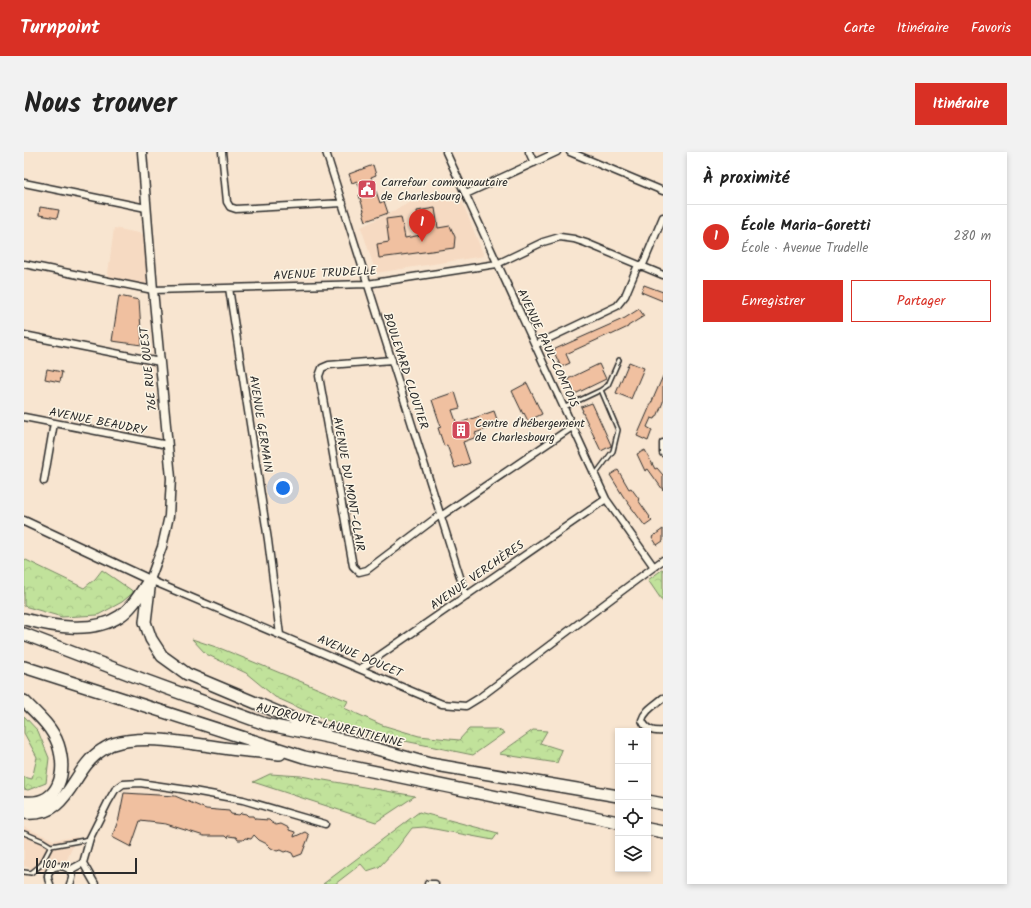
<!DOCTYPE html>
<html lang="fr">
<head>
<meta charset="utf-8">
<style>
  :root { --surface:#fff; --page:#f2f2f2; --text:#222; --muted:#767676; --line:#e0e0e0; --accent:#d93025 }
  body { margin:0; font-family:Kalam,sans-serif; background:var(--page); color:var(--text) }
  .controls { position:absolute; right:12px; bottom:12px; display:grid; overflow:hidden; border-radius:0px; box-shadow:0 2px 6px #0003 }
  .controls button { width:36px; height:36px; display:grid; place-items:center; padding:0; border:0; border-bottom:1px solid var(--line); background:var(--surface); color:var(--text); font:20px sans-serif }
  .scale { position:absolute; left:12px; bottom:10px; width:101px; box-sizing:border-box; padding-left:4px; border:2px solid #2b2b2b; border-top:0; font-size:11px; line-height:14px; white-space:nowrap; color:#2b2b2b; -webkit-text-stroke:3px #fcf5e5; paint-order:stroke }
  .you { position:absolute; left:259px; top:336px; width:14px; height:14px; margin:-10px; border:3px solid #fff; border-radius:50%; background:#1a73e8; box-shadow:0 0 0 6px #1a73e833 }
  .badge { display:grid; place-items:center; width:26px; height:26px; border-radius:50%; background:var(--accent); color:#fff; font-size:13px; font-weight:700 }
  .pin { position:absolute; translate:-50% -33px; filter:drop-shadow(0 1px 2px #0008) }
  .pin::after { content:''; position:absolute; top:21px; width:14px; height:12px; background:inherit; clip-path:polygon(0 0,100% 0,50% 100%) }
  .list { margin:0; padding:0; list-style:none }
  h2 { display:flex; justify-content:space-between; align-items:center; height:52px; margin:0; padding:0 16px; font-size:17px }
  h2 small { font-size:13px; font-weight:400; color:var(--muted) }
  .list li { display:grid; grid-template-columns:26px 1fr auto; gap:12px; align-items:center; box-sizing:border-box; height:64px; padding:0 16px; border-top:1px solid var(--line) }
  .list b { display:block; font-size:15px; white-space:nowrap }
  .list p { margin:0; font-size:13px; white-space:nowrap; color:var(--muted) }
  .list em { font-size:13px; font-style:normal; color:var(--muted) }
  .actions { display:flex; gap:8px; padding:12px 16px }
  .actions a { flex:1; padding:9px 0; border:1px solid var(--accent); border-radius:0px; text-align:center; font-size:14px; color:var(--accent) }
  .actions .main { background:var(--accent); color:#fff }
  .icon { flex:none; width:22px; height:22px; fill:none; stroke:currentColor; stroke-width:2; stroke-linecap:round; stroke-linejoin:round }
  .map { position:relative; flex:none; width:639px; height:732px; overflow:hidden; border-radius:0px }
  header { display:flex; align-items:center; gap:24px; box-sizing:border-box; height:56px; padding:0 20px; background:var(--accent); color:#fff }
  header strong { font-size:19px }
  nav { display:flex; gap:22px; margin-inline-start:auto; font-size:14px }
  .intro { display:flex; align-items:center; justify-content:space-between; box-sizing:border-box; height:96px; padding:0 24px }
  h1 { margin:0; font-size:28px }
  .button { padding:10px 18px; border-radius:0px; background:var(--accent); color:#fff; font-size:14px; font-weight:700 }
  main { display:flex; gap:24px; padding:0 24px }
  aside { flex:1; background:var(--surface); border-radius:0px; box-shadow:0 2px 6px #0003 }
  .map>svg:first-child { display:block }
  .built { fill:#f6dac2 }
  .forest { fill:url(#forest-crowns); stroke:#768663 }
  .building { fill:#f0c0a0; stroke:#2b2b2b }
  .lines { fill:none; stroke-linecap:round; stroke-linejoin:round }
  .lane-casing { stroke:#2b2b2b; stroke-width:6 }
  .street-casing { stroke:#2b2b2b; stroke-width:9 }
  .secondary-casing { stroke:#2b2b2b; stroke-width:11 }
  .highway-casing { stroke:#2b2b2b; stroke-width:14 }
  .lane { stroke:#fcf5e5; stroke-width:3 }
  .street { stroke:#fcf5e5; stroke-width:6 }
  .secondary { stroke:#fcf5e5; stroke-width:8 }
  .highway { stroke:#fcf5e5; stroke-width:11 }
  .labels { text-anchor:middle; stroke-width:3; stroke-linejoin:round; paint-order:stroke }
  .poi-label { font-size:12px; fill:#2b2b2b; stroke:#fcf5e5; text-anchor:start }
  .street-label { font-size:12px; fill:#2b2b2b; stroke:#fcf5e5 }
</style>
</head>
<body>
<header>
<strong>Turnpoint</strong>
<nav><a>Carte</a><a>Itinéraire</a><a>Favoris</a></nav>
</header>
<div class="intro"><h1>Nous trouver</h1><a class="button">Itinéraire</a></div>
<main>
<div class="map">
<svg width="639" height="732" viewBox="0 0 639 732">
  <defs>
    <pattern id="forest-crowns" width="20" height="18" patternUnits="userSpaceOnUse"><rect width="20" height="18" fill="#c1e29b"/><path d="M2 6a3 3 0 1 1 6 0M12 15a3 3 0 1 1 6 0" fill="none" stroke="#a6c286"/></pattern>
  </defs>
  <rect width="100%" height="100%" fill="#f8e5d0"/>
  <filter id="ink" filterUnits="userSpaceOnUse"><feTurbulence type="fractalNoise" baseFrequency=".025" numOctaves="2"/><feDisplacementMap in="SourceGraphic" scale="8" xChannelSelector="R" yChannelSelector="G"/><feConvolveMatrix kernelMatrix="1 2 1 2 8 2 1 2 1" color-interpolation-filters="sRGB"/></filter>
  <g filter="url(#ink)">
    <path class="built" d="M395,46L437,47L460,104L352,121L337,75Z
      M90,76L124,83L129,138L83,129Z
      M0,675L30,688L53,685L40,714L36,713L24,722L0,714Z"/>
    <path class="forest" d="M0,407L60,436L71,427L78,418L110,440L98,450L74,463L38,465L0,454Z
      M639,417V450L624,428Z
      M168,487L198,497L324,549L320,556L358,573L395,584L435,588L445,577H473L480,581L449,603L337,580L302,568L251,545L222,521L182,502Z
      M0,564L14,579L25,606L22,631L4,638L0,637V625L8,627L13,605L0,581Z
      M509,578L523,579L516,591L538,598L533,611L475,602Z
      M246,622L277,624L391,644L352,670L229,630Z
      M395,660L474,681L469,688L400,675L388,676L373,696L355,715L343,719L337,712L311,732H299Z"/>
    <path class="building" d="M349,13L352,23L347,25L356,51L360,49L364,61L342,69L339,60L340,59L335,43L338,42L333,29L328,31L325,22Z
      M16,55L35,58L33,66L15,63Z
      M411,56L414,76L426,74L431,85L430,96L355,106L353,92L365,90L362,67L377,65L381,86L397,83L393,59Z
      M620,133L639,140V149L617,140Z
      M95,144L115,148L118,193L88,189Z
      M615,157L620,164L604,174V175L587,183L586,182L542,202L546,211L537,215L529,198L601,166Z
      M605,210L620,216L607,247L592,241Z
      M575,212L582,227L551,242L544,227Z
      M23,217L38,220L36,230L21,227Z
      M639,224V250L633,265H632L631,267L627,266L623,275L628,278L624,289L613,284Z
      M503,231L518,262L504,269L500,261L499,262L488,239Z
      M431,240L436,256L428,258L433,272L470,259L475,273L451,281L453,285L439,290L446,311L431,316L423,293L420,294L414,276L417,275L408,248Z
      M568,251L587,293V294L577,299L558,259H559L557,255Z
      M621,298L631,317L633,316L639,323V338L624,317L621,319L613,302Z
      M594,318L605,337L607,336L615,347L614,348L626,365L625,366L628,369L621,374L599,344L586,323Z
      M639,377V389L633,393L628,385Z
      M100,641L151,644L182,657L205,659L207,662L215,663L217,661L222,662L224,664H229L231,667L245,668L247,670L252,673L257,672L265,676V678L271,680L270,685L281,680L284,682L285,684L278,702L270,705L268,701L263,699L260,700L256,698L253,699L247,696L243,692L235,688L230,683L227,687L221,686L219,688H214L212,685L204,684L203,686L201,684H180L142,672L116,669L107,695L88,685L95,666Z"/>
    <g class="lines">
      <g class="lane-casing">
        <path id="lane" d="M539,256L577,238L584,233L595,208
          M571,323L589,299L594,278L577,238
          M0,681L19,689L27,694
          M0,720L7,721L17,713L27,694L66,687"/>
      </g>
      <g class="street-casing">
        <path id="street" d="M198,0L203,50L206,55L212,57L319,51
          M302,0L442,444
          M422,0L582,347L630,415
          M505,0L510,11
          M546,0L639,39
          M0,31L122,56
          M442,42L533,0
          M0,112L129,138L343,132L473,112L519,90L536,85L550,87L562,91L639,123
          M618,115L639,65
          M205,136L244,388L256,483
          M0,183L136,210
          M511,193L593,154L601,144L614,113
          M368,208L305,213L298,216L295,224L329,414L335,420L343,418L417,362
          M0,265L144,293
          M639,291V301
          M20,329L30,271
          M417,364L548,275
          M126,428L418,552L442,554L455,546L639,408
          M336,517L582,347
          M639,546C631,553 621,558 618,568C622,578 629,580 639,579
          M59,711L71,732
          M46,718L59,711L66,686L84,650L91,638L99,632L116,631L164,638L219,648L301,672
          M26,732C14,708 58,709 46,732
          M404,732H411"/>
      </g>
      <g class="secondary-casing">
        <path id="secondary" d="M0,369L126,428L138,395L145,364L147,326L129,138L118,0"/>
      </g>
      <g class="highway-casing">
        <path id="highway" d="M126,428L121,470L127,487L138,504L163,522L301,580
          M0,467C30,475 69,482 96,464C108,456 116,442 124,430
          M0,482L123,529L241,572L328,590L406,612L594,644
          M0,515L280,605L594,670
          M0,549C13,562 28,575 34,592C43,620 36,654 0,650
          M624,649L639,652
          M0,661C47,666 46,618 78,598C82,596 85,593 89,592C118,583 156,590 186,594C209,598 233,600 256,602
          M624,677L639,680"/>
      </g>
      <use href="#lane" class="lane"/>
      <use href="#street" class="street"/>
      <use href="#secondary" class="secondary"/>
      <use href="#highway" class="highway"/>
    </g>
  </g>
  <defs>
    <g id="civic-square" transform="scale(1)"><rect x="-9" y="-9" width="18" height="18" rx="4" fill="#d1495b" stroke="#fcf5e5"/><path d="M-.6-6.5H3V-4.5H.6V-3L4-1V1h2V6H-6V1h2V-1L-.6-3ZM-1.2 2.5V6h2.4V2.5Z" fill="#fff"/></g>
    <g id="building-square" transform="scale(1)"><rect x="-9" y="-9" width="18" height="18" rx="4" fill="#d1495b" stroke="#fcf5e5"/><path d="M-4-6H4V6H1V3H-1V6H-4ZM-2.5-4.3h1.7v1.8h-1.7ZM.8-4.3h1.7v1.8H.8ZM-2.5-1h1.7V.8h-1.7ZM.8-1h1.7V.8H.8Z" fill="#fff"/></g>
  </defs>
  <g fill-rule="evenodd">
    <use href="#civic-square" x="343" y="37"/>
    <use href="#building-square" x="437" y="278"/>
  </g>
  <g class="labels">
    <g class="poi-label">
      <text x="357" y="34">Carrefour communautaire<tspan x="357" dy="14">de Charlesbourg</tspan></text>
      <text x="451" y="275">Centre d'hébergement<tspan x="451" dy="14">de Charlesbourg</tspan></text>
    </g>
    <g class="street-label">
      <text transform="translate(301 121) rotate(-3)" y="4">AVENUE TRUDELLE</text>
      <text transform="translate(524 196) rotate(65)" y="4">AVENUE PAUL-COMTOIS</text>
      <text transform="translate(124 217) rotate(-96)" y="4">76E RUE OUEST</text>
      <text transform="translate(382 219) rotate(72)" y="4">BOULEVARD CLOUTIER</text>
      <text transform="translate(74 269) rotate(11)" y="4">AVENUE BEAUDRY</text>
      <text transform="translate(237 272) rotate(81)" y="4">AVENUE GERMAIN</text>
      <text transform="translate(325 332) rotate(80)" y="4">AVENUE DU MONT-CLAIR</text>
      <text transform="translate(453 423) rotate(-35)" y="4">AVENUE VERCHÈRES</text>
      <text transform="translate(336 504) rotate(23)" y="4">AVENUE DOUCET</text>
      <text transform="translate(306 573) rotate(14)" y="4">AUTOROUTE LAURENTIENNE</text>
    </g>
  </g>
</svg>
<div class="controls">
<button>+</button>
<button>−</button>
<button><svg class="icon" aria-label="locate" viewBox="0 0 24 24"><circle cx="12" cy="12" r="6"/><path d="M12 2v4M12 18v4M2 12h4M18 12h4"/></svg></button>
<button><svg class="icon" aria-label="layers" viewBox="0 0 24 24"><path d="M12 4l9 5-9 5-9-5zM3 14l9 5 9-5"/></svg></button>
</div>
<div class="scale">100 m</div>
<div class="you"></div>
<div class="pin badge" style="left:398px;top:90px">1</div>
</div>
<aside>
<h2>À proximité<small></small></h2>
<ul class="list">
<li><span class="badge">1</span><div><b>École Maria-Goretti</b><p>École · Avenue Trudelle</p></div><em>280 m</em></li>
</ul>
<div class="actions"><a class="main">Enregistrer</a><a>Partager</a></div>
</aside>
</main>
</body>
</html>
